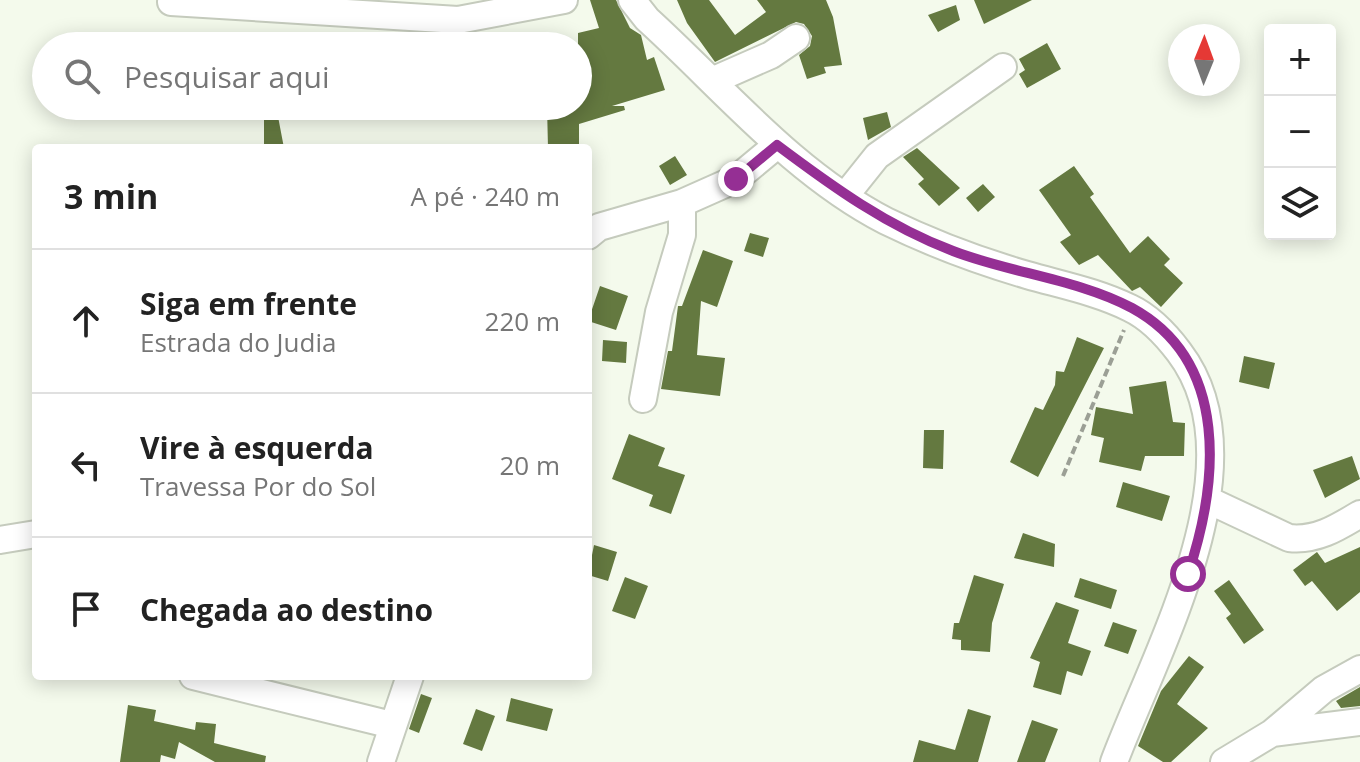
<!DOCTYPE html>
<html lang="pt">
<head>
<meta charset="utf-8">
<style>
  :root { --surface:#fff; --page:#f6f6f6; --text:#222; --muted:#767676; --line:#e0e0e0 }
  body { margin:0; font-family:"Open Sans",sans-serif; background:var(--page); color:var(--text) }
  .controls { position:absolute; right:24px; top:24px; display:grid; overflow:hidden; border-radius:8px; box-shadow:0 4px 20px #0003 }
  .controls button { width:72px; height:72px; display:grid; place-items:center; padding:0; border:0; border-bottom:2px solid var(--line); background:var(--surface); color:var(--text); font:40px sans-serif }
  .compass { position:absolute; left:1168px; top:24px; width:72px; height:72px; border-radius:50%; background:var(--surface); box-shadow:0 4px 20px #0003; rotate:1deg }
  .stop { position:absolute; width:24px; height:24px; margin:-18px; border:6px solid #952f94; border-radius:50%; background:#fff }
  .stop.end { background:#952f94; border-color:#fff; box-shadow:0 2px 8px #0008 }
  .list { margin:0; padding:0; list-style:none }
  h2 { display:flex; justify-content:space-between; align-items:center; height:104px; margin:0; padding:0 32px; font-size:34px }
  h2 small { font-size:26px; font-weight:400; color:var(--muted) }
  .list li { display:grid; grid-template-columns:52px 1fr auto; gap:24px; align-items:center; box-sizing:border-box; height:144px; padding:0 32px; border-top:2px solid var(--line) }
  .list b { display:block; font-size:30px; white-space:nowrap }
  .list p { margin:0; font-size:26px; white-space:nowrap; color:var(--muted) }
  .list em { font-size:26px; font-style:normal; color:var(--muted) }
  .icon { flex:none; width:44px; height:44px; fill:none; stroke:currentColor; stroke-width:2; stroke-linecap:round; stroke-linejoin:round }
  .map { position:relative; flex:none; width:1360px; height:762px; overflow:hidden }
  .search { position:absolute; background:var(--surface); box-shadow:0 4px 20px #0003; left:32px; top:32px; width:560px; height:88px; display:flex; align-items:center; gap:20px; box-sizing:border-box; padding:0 28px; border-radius:44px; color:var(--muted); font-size:30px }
  .panel { position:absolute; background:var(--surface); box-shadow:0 4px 20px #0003; left:32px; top:144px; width:560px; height:536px; border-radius:8px }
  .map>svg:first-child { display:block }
  .building { fill:#647940 }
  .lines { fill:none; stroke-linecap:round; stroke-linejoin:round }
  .minor-casing { stroke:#c5cbbd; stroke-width:30 }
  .path { stroke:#9b9f95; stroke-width:4; stroke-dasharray:8 4; stroke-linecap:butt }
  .minor { stroke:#fff; stroke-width:26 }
  .route { stroke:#952f94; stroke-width:10 }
</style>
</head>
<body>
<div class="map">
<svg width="1360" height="762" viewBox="0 0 1360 762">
  <rect width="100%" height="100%" fill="#f4faec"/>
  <path class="building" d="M590,0H616L630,28L641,35L647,60L654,57L665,90L612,106H624L625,110L579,124V148H548L547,106H578V33L599,28Z
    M677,0H709L735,35L766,12L757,0H826L833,17L842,65L824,67L826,73L807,79L799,55L810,46L812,36L804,24L796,22L715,62L687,23Z
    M974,0H1032L984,24Z
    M956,5L960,20L938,32L928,15Z
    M1047,43L1061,69L1027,88L1019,74L1025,70L1019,59Z
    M264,106H276L284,148H264Z
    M887,112L891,127L868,140L863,118Z
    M917,148L960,188L939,206L918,184L924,179L903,157Z
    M675,156L687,175L670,185L659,166Z
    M1074,166L1094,194L1090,197L1130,253L1148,236L1170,259L1164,265L1183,283L1161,307L1140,287L1132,291L1098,255L1079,265L1060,242L1071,235L1039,190Z
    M983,184L995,197L978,212L966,198Z
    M750,233L769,238L763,257L744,251Z
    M703,250L733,261L717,307L701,301L697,355L725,358L720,396L661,389L668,351H672L678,306H682Z
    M600,286L628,296L616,330L588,321Z
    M1077,337L1104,348L1038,477L1010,462L1035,407L1043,410L1055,385L1056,371L1064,372Z
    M603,340L627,342L626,363L602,361Z
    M1244,356L1275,363L1269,389L1239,382Z
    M1166,381L1173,422L1185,423L1184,456H1145L1141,471L1099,462L1104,438L1091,435L1096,407L1133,414L1129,387Z
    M924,430H944L943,469L923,468Z
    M629,434L665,448L658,466L685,475L671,514L649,506L653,495L612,479Z
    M1352,456L1360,479L1325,498L1313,470Z
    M1123,482L1170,496L1162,521L1116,507Z
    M1023,533L1055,544L1054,567L1014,558Z
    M594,545L617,552L608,581L588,575Z
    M1360,547V592L1337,611L1312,581L1305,586L1293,570L1317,552L1325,563Z
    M974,575L1004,584L992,623L990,652L961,650V640L952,639L954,623H959Z
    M625,577L648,586L635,619L612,611Z
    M1080,578L1117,590L1111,609L1074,597Z
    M1229,580L1264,630L1244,644L1226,618L1231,614L1214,591Z
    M1056,602L1079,610L1068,643L1091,651L1082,676L1067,671L1061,695L1033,687L1040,662L1030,658Z
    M1113,622L1137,630L1128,654L1104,646Z
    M1189,656L1204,667L1177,704L1208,728L1171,762H1163L1138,746L1161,691Z
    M1360,687V706L1341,708L1336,701Z
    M421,694L432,698L419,733L409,729Z
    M511,698L553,709L547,731L506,721Z
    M128,705L156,710L154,721L195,730L196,722L216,724L214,743L266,756L265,762H215L179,742L175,759L161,755L160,762H120Z
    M476,709L495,716L482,751L463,744Z
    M968,709L991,716L978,762H913L919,740L955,750Z
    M1032,720L1058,729L1045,762H1017Z"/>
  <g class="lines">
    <g class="minor-casing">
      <path id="minor" d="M632,0L647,19C723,88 793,173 886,221C931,243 979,261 1027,275C1062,285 1098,292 1130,308C1149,317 1167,336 1179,352C1263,462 1156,650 1114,762
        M171,2L458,20L564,0
        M714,80L771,55L796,38
        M845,196L877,156L1003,67
        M588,236L599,227L682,203L736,179L777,145
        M643,399L659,312L682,235V203
        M1208,500L1289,538C1316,541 1337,528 1360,514
        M0,540L36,534
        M193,676L392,725
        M1272,733L1360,722
        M381,762L410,676
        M1224,762L1272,733L1324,689L1360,669"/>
    </g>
    <path class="path" d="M1063,476L1124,330"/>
    <use href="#minor" class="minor"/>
  </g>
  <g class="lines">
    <path class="route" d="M736,179L777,145C833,187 887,226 953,251C1010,273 1077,279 1132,308C1231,362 1218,484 1188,574"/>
  </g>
</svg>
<div class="controls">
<button>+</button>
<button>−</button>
<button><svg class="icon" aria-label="layers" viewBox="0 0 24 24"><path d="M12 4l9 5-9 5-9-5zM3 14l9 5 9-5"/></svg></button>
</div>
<svg class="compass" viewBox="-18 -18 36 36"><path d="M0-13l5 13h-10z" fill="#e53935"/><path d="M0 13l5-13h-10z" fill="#767676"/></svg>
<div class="stop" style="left:1188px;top:574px"></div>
<div class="stop end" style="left:736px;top:179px"></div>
<div class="search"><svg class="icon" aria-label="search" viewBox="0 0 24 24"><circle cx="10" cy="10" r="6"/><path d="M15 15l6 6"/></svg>Pesquisar aqui</div>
<section class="panel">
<h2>3 min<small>A pé · 240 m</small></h2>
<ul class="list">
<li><svg class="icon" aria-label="ahead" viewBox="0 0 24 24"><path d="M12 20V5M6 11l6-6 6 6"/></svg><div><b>Siga em frente</b><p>Estrada do Judia</p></div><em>220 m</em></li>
<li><svg class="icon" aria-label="left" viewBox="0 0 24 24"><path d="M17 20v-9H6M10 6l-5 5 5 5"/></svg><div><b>Vire à esquerda</b><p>Travessa Por do Sol</p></div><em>20 m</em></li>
<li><svg class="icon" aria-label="arrive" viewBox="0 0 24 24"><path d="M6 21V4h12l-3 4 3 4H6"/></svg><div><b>Chegada ao destino</b></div></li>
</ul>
</section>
</div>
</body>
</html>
